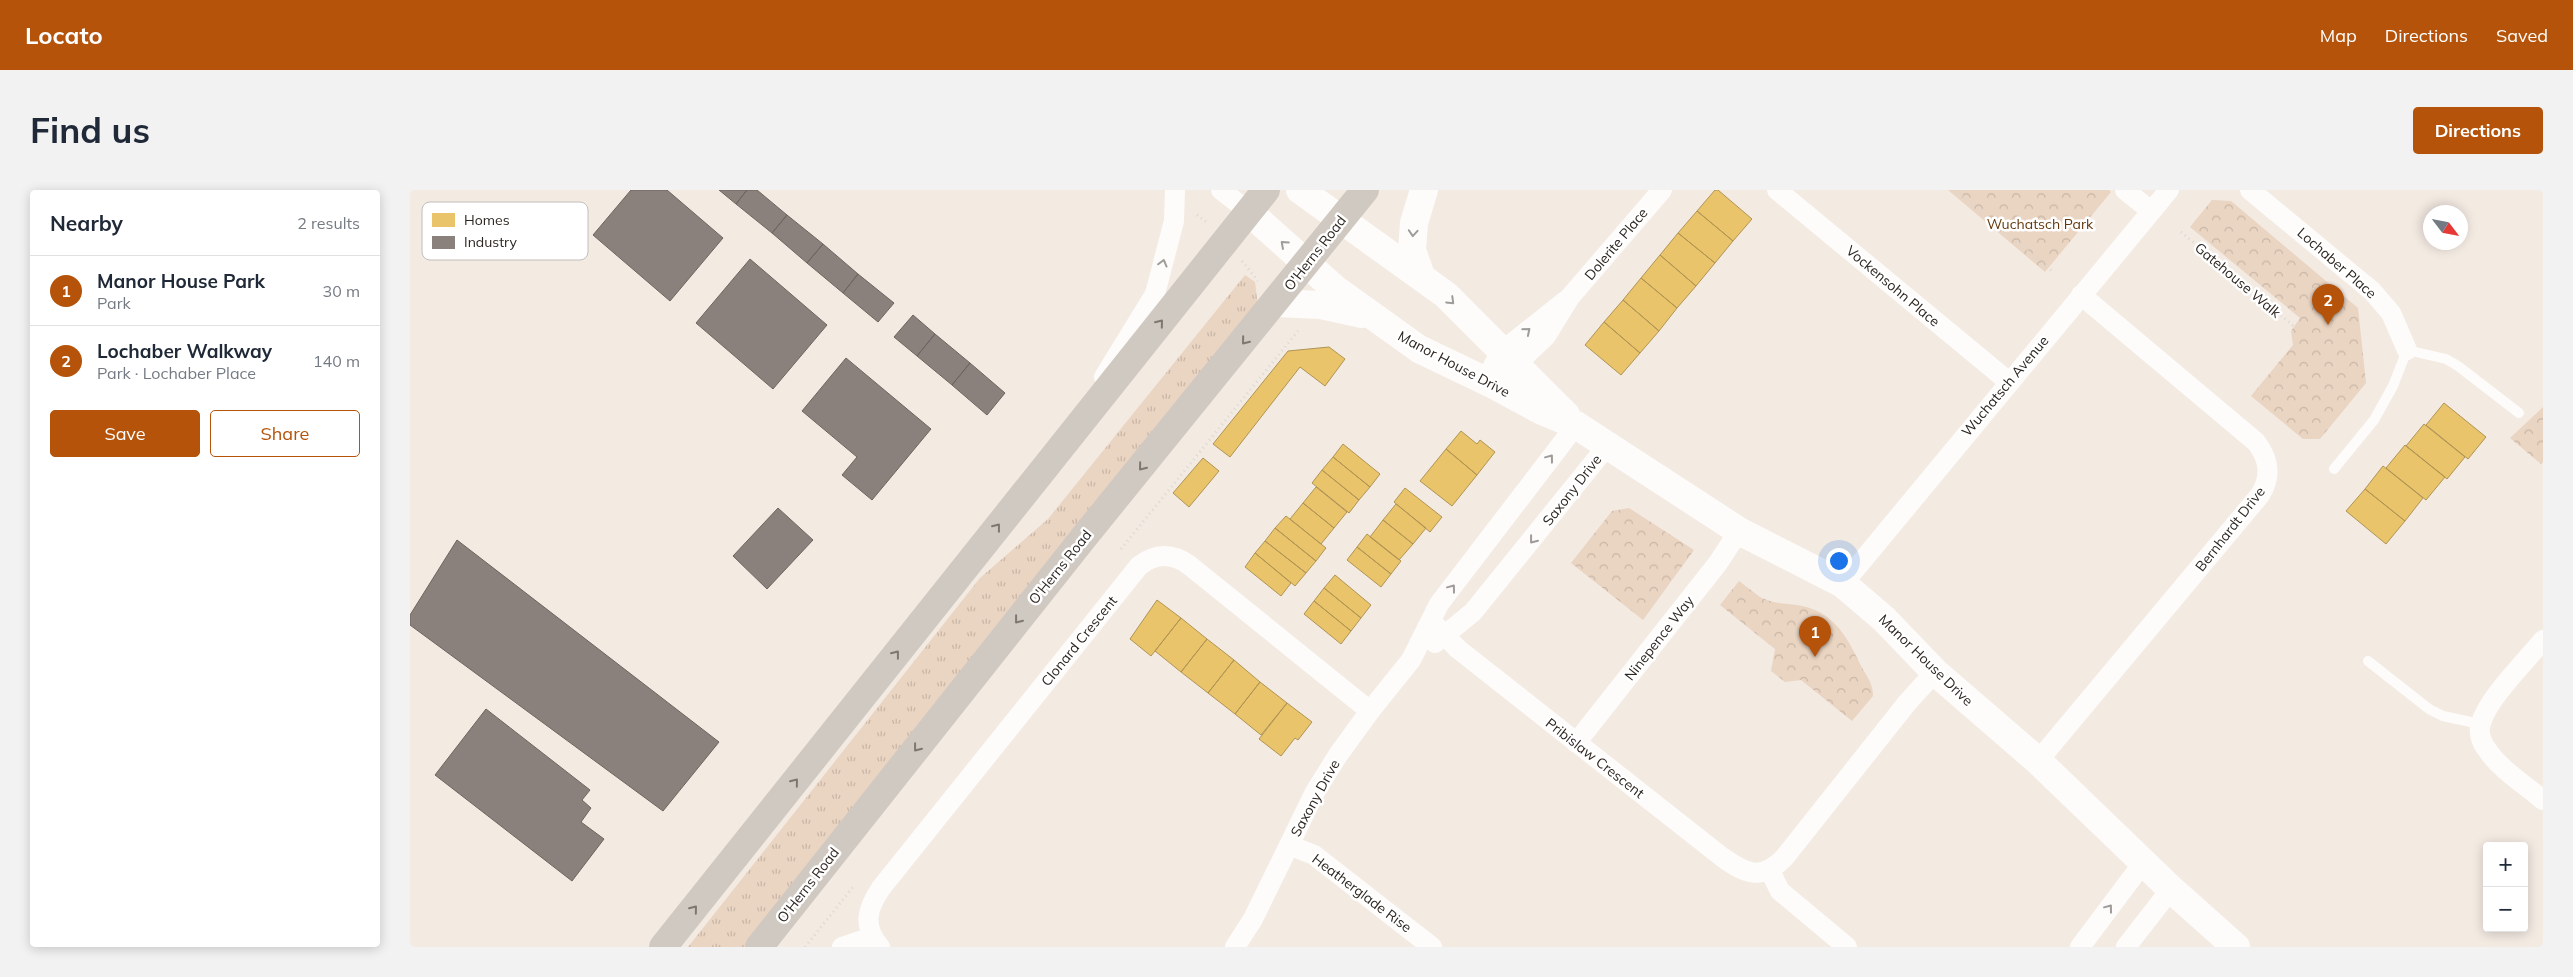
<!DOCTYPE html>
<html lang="en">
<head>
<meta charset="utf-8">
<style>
  :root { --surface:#fff; --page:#f2f2f3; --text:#1f2937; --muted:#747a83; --line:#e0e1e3; --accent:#b45309 }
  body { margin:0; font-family:Mulish,sans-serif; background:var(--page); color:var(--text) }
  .controls { position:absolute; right:15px; bottom:15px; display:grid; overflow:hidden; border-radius:5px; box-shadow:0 2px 12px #0003 }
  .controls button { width:45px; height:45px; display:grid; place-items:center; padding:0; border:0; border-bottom:1px solid var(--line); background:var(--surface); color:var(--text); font:25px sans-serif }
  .compass { position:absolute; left:2013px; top:15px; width:45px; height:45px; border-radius:50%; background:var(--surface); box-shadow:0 2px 12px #0003; rotate:122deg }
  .you { position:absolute; left:1428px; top:370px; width:18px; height:18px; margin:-12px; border:4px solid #fff; border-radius:50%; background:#1a73e8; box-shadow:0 0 0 8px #1a73e833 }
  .badge { display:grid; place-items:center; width:32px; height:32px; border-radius:50%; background:var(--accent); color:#fff; font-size:16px; font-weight:700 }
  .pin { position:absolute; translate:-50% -41px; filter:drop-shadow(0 1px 2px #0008) }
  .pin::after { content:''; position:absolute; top:26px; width:18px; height:15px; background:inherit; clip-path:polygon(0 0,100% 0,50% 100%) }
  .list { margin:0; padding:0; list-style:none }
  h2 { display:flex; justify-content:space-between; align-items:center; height:65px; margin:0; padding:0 20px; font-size:21px }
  h2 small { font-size:16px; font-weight:400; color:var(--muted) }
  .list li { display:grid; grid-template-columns:32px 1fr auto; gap:15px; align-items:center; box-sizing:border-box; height:70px; padding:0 20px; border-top:1px solid var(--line) }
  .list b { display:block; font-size:19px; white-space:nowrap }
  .list p { margin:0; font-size:16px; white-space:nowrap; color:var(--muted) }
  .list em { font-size:16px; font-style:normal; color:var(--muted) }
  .actions { display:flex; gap:10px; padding:15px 20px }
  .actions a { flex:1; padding:11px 0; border:1px solid var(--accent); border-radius:5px; text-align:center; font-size:18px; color:var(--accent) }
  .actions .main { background:var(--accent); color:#fff }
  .map { position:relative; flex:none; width:2133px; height:757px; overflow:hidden; border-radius:5px }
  header { display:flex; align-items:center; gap:30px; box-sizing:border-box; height:70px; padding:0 25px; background:var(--accent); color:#fff }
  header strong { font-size:24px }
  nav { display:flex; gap:28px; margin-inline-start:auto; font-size:18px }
  .intro { display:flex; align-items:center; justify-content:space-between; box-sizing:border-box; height:120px; padding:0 30px }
  h1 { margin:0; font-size:35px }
  .button { padding:12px 22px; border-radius:5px; background:var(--accent); color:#fff; font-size:18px; font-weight:700 }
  main { display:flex; gap:30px; padding:0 30px }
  aside { flex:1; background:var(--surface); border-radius:5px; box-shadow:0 2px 12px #0003 }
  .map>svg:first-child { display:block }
  .grass { fill:url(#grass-tufts) }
  .park { fill:url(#park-crowns) }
  .homes { fill:#e9c46a; stroke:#b09454 }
  .industry { fill:#8a817c; stroke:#6e6560 }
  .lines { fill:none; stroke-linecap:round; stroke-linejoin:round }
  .path { stroke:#dbd8d5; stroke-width:3; stroke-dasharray:1 4; stroke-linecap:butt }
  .lane { stroke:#fdfcfb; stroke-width:10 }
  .street { stroke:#fdfcfb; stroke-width:20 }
  .secondary { stroke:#fdfcfb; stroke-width:28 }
  .primary { stroke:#d0c9c1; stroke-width:28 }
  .oneway { stroke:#9f9b98 }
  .oneway2 { stroke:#7e7770 }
  .labels { text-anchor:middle; stroke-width:5; stroke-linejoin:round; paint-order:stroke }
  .park-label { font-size:14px; fill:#63370a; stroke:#fff }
  .street-label { font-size:14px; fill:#2c2520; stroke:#fff }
  .key { fill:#fff; stroke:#c0bebc; stroke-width:1 }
  .key-label { font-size:14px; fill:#2c2520 }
</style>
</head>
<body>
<header>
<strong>Locato</strong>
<nav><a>Map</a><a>Directions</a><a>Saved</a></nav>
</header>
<div class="intro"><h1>Find us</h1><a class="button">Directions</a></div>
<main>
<aside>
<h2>Nearby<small>2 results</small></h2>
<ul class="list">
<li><span class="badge">1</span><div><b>Manor House Park</b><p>Park</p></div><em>30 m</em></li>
<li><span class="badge">2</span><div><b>Lochaber Walkway</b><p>Park · Lochaber Place</p></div><em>140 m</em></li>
</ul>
<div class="actions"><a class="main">Save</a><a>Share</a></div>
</aside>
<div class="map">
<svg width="2133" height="757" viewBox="0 0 2133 757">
  <defs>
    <pattern id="grass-tufts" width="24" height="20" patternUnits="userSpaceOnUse" patternTransform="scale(1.25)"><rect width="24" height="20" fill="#ead4c2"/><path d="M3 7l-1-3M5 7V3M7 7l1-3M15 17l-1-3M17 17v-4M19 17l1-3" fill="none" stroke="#c9b6a6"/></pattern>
    <pattern id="park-crowns" width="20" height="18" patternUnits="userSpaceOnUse" patternTransform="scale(1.25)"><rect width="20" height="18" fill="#ead4c2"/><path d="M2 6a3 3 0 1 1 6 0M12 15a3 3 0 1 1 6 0" fill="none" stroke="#c9b6a6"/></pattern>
  </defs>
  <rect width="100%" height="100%" fill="#f3eae2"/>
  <path class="grass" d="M835,85L845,92L848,117L342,757H278L570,388L638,329Z"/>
  <path class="park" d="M1538,0H1699L1701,2L1635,82Z
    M1802,10L1821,11L1948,118L1956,193L1910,249H1893L1841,206L1883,155L1881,141L1890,128L1780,37Z
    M2133,217V272L2131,274L2100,248Z
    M1219,318L1284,360L1233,430L1161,373L1202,321Z
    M1329,391C1336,396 1343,402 1350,407C1362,413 1374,414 1387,415C1421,420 1436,444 1449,472C1455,485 1463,491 1463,506L1442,531L1391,490L1375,492L1361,481L1365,459L1310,415Z"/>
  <path class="homes" d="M1305,0H1308L1342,29L1323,51L1287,21Z
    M1287,21L1323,51L1305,73L1268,43Z
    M1268,43L1305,73L1286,96L1250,65Z
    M1250,65L1286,96L1267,118L1231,88Z
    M1231,88L1267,118L1249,141L1213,110Z
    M1213,110L1249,141L1230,163L1194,132Z
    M1194,132L1230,163L1211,185L1175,155Z
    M919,157L935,169L915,196L890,177L820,267L803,254L878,161Z
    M2034,213L2076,247L2058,269L2016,235Z
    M2014,234L2055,267L2037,289L1996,256Z
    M1051,241L1067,254L1070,250L1085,262L1067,285L1036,259Z
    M933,254L970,284L960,297L923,267Z
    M1995,255L2035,287L2016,310L1976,278Z
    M1036,259L1067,285L1042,316L1010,291Z
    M923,267L960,297L949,310L912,280Z
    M793,268L809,281L779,317L763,303Z
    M1973,276L2013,308L1995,331L1955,299Z
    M912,280L949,310L939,323L902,293Z
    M906,297L937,322L924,338L893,313Z
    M995,298L1032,327L1020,342L984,312Z
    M1955,299L1995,331L1976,354L1936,321Z
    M893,313L924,338L911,354L880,329Z
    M986,314L1016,338L1003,354L973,330Z
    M876,326L916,358L906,371L865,338Z
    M973,330L1003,354L989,370L960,347Z
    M865,338L906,371L896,383L855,351Z
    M957,344L991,371L981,384L947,357Z
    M855,351L896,383L885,396L845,363Z
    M947,357L981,384L971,397L937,370Z
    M845,363L881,393L871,406L835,377Z
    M925,385L961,415L951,428L914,398Z
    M914,398L951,428L941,441L904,411Z
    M747,410L771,428L741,466L720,449Z
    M904,411L941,441L931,454L894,424Z
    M771,428L797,449L771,482L745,461Z
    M797,449L824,470L798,503L771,482Z
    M824,470L850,492L825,524L798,503Z
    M850,492L877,513L851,545L825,524Z
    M877,513L902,532L888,550L885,548L871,566L849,549Z"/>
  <path class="industry" d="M221,0H257L313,48L260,111L183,45Z
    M309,0H337L326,14Z
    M337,0H347L377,25L362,43L326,14Z
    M377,25L413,54L397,73L362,43Z
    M413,54L448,84L433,103L397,73Z
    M340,69L417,135L363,199L286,133Z
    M448,84L484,113L468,132L433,103Z
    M503,125L525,144L507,166L484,147Z
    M525,144L560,173L542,195L507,166Z
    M436,168L521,239L462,310L432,285L447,267L392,221Z
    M560,173L595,203L577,225L542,195Z
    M368,318L403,350L357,399L323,366Z
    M47,350L309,552L253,621L0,435V425Z
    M76,519L180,600L172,610L181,618L171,632L194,649L162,691L25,585Z"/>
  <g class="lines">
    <path class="path" d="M1544,0L1642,81
      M787,25L798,33
      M1771,42L1886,138
      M832,71L848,91
      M2122,233L2133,242
      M711,359L888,141
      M395,757L443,697"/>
    <path class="lane" d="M1924,279L1964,230L1983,196L1997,160L2036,169L2048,176L2109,223
      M1958,471L2019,519L2033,526L2070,534"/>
    <path class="street" d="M811,0L839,22
      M1367,0L1599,192
      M1715,0L1741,21
      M1840,0L1962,101L1981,123L1997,160
      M694,187L745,104L764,31L765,0
      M1080,193L1095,185L1136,146L1160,107L1252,0
      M1080,193L1083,176L1091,162L1155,111
      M1433,394L1759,0
      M1021,431L1048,459L1312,667C1336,684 1351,691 1374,668L1497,513L1525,482
      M2133,450C2116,471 2078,508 2071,533C2068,541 2071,552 2076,558C2089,579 2114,594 2133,610
      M1025,453L1063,422L1197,256
      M1166,553L1308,373L1329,341
      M1628,571L1850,305C1862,286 1859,269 1846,252L1671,105
      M879,655L904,665L1022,757
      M1360,681L1370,701L1437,757
      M432,757L462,747
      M470,757C452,736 457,719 471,698L729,376C746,363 762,363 779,375L960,521
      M825,757L843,729L905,602L928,565L960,521L1001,470L1029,414L1166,235
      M1670,757L1733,673
      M1716,757L1761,699"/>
    <path class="secondary" d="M890,0L1036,105L1156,225
      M839,22L924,98L1009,159L1080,193L1130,220L1166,235L1329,341L1433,394L1474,429L1525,482L1628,571L1761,699L1826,757
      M1011,86L1002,60L1004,33L1014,0
      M866,113L911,115L952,124"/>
    <path class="primary" d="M253,757L856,0
      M349,757L674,347L955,0"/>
  </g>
  <defs><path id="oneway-chevron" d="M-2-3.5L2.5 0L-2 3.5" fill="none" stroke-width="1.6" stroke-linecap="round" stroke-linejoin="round" transform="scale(1.25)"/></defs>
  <g class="oneway">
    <use href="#oneway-chevron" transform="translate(1003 43) rotate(94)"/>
    <use href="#oneway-chevron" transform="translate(874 54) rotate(-138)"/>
    <use href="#oneway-chevron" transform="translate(753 73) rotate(-75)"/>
    <use href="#oneway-chevron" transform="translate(1041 111) rotate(44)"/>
    <use href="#oneway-chevron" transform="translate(1117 141) rotate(-40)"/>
    <use href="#oneway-chevron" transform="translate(1140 268) rotate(-53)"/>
    <use href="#oneway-chevron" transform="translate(1123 350) rotate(128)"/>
    <use href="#oneway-chevron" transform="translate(1042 398) rotate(-53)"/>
    <use href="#oneway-chevron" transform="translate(1699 718) rotate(-53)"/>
  </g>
  <g class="oneway2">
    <use href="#oneway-chevron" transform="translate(750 133) rotate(-51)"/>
    <use href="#oneway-chevron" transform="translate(835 151) rotate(129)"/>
    <use href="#oneway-chevron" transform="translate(732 277) rotate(129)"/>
    <use href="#oneway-chevron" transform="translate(587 337) rotate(-52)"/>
    <use href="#oneway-chevron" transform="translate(608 430) rotate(128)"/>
    <use href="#oneway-chevron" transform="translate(486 464) rotate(-52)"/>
    <use href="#oneway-chevron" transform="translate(507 558) rotate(128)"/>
    <use href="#oneway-chevron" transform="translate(385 592) rotate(-51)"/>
    <use href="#oneway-chevron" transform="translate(284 719) rotate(-51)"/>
  </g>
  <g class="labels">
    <g class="park-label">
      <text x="1630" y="39">Wuchatsch Park</text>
    </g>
    <g class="street-label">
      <text transform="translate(1206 54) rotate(-50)" y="5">Dolerite Place</text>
      <text transform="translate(905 63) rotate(-52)" y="5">O'Herns Road</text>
      <text transform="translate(1927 73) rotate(41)" y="5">Lochaber Place</text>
      <text transform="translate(1828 90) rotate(40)" y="5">Gatehouse Walk</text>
      <text transform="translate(1483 96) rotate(40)" y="5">Vockensohn Place</text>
      <text transform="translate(1044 174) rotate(28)" y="5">Manor House Drive</text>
      <text transform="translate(1595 196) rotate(-50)" y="5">Wuchatsch Avenue</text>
      <text transform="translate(1162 300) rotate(-52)" y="5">Saxony Drive</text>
      <text transform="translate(1820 339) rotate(-52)" y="5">Bernhardt Drive</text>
      <text transform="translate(650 377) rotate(-51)" y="5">O'Herns Road</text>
      <text transform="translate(1249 448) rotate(-52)" y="5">Ninepence Way</text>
      <text transform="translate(669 451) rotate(-51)" y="5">Clonard Crescent</text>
      <text transform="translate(1516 470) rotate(44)" y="5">Manor House Drive</text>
      <text transform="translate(1185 568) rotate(38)" y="5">Pribislaw Crescent</text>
      <text transform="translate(905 608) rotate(-61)" y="5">Saxony Drive</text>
      <text transform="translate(398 695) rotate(-52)" y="5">O'Herns Road</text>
      <text transform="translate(952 703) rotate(37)" y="5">Heatherglade Rise</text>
    </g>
  </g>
  <rect x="12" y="12" width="166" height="58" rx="8" class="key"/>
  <rect x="22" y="23" width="23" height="14" fill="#e9c46a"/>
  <rect x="22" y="46" width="23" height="13" fill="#8a817c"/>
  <g class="key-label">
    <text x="54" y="35">Homes</text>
    <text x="54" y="57">Industry</text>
  </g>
</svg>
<div class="controls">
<button>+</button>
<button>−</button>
</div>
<svg class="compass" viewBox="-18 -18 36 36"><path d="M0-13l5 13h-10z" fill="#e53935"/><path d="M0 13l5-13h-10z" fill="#747a83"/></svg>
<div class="you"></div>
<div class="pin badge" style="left:1405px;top:467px">1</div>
<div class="pin badge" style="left:1918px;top:135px">2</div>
</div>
</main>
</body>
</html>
